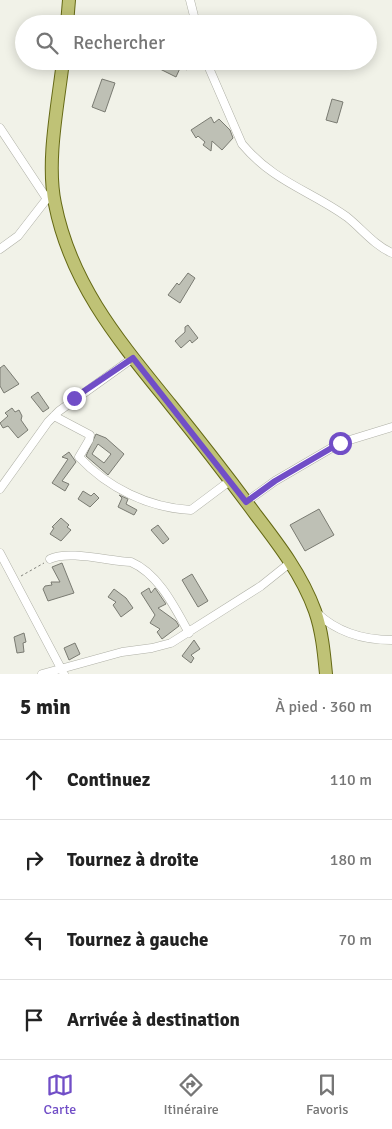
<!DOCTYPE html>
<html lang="fr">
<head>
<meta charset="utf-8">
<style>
  :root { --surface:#fff; --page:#f2f2f2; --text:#222; --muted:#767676; --line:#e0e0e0; --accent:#714ec7 }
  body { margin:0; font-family:Signika,sans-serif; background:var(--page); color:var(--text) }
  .stop { position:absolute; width:15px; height:15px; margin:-11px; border:4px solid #714ec7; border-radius:50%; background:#fff }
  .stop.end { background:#714ec7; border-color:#fff; box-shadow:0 1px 5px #0008 }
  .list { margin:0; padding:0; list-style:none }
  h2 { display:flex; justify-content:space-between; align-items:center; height:65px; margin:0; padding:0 20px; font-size:21px }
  h2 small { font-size:16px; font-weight:400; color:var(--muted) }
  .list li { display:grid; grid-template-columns:32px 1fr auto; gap:15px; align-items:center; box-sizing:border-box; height:80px; padding:0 20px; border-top:1px solid var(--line) }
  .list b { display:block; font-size:19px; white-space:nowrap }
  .list em { font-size:16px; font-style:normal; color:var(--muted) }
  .icon { flex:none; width:28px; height:28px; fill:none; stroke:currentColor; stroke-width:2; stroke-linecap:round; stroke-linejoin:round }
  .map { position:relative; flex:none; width:392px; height:674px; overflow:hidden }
  .search { position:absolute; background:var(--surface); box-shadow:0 2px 12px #0003; left:15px; right:15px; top:15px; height:55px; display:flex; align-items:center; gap:12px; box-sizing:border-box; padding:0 18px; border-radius:28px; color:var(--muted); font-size:19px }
  .sheet { height:385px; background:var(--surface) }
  nav { display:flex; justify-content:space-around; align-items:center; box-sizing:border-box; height:70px; border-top:1px solid var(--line); background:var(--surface); font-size:14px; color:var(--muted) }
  nav a { display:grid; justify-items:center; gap:2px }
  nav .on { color:var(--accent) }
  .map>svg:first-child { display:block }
  .building { fill:#bec0b5; stroke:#7a7b72; fill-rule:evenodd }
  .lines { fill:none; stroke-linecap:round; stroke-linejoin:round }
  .minor-casing { stroke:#afb0a6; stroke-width:9 }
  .primary-casing { stroke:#656915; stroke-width:14 }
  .path { stroke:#82837c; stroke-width:1; stroke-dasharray:2.5 2.5; stroke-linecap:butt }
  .minor { stroke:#fff; stroke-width:8 }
  .primary { stroke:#bfc276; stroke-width:12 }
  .route { stroke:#714ec7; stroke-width:6 }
</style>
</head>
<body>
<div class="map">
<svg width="392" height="674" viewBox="0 0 392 674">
  <rect width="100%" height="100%" fill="#f1f2e8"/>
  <path class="building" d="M153,61H183L190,65L187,70L181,66L176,77L160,69L162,66Z
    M102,79L115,83L105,112L92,107Z
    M332,99L343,102L337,123L326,120Z
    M211,117L214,123L219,119L230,130L233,138L222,150L212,141L211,151L203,145L205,142L198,136L196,138L191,130Z
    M188,273L195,278L180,303L168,295L177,283L179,285Z
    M188,325L198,338L192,343L190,340L181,348L175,341L185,332V327Z
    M4,365L19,384L4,393L0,386V368Z
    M38,392L49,408L43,412L31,397Z
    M12,408L15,412L19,410L22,416L21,420L28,430L18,438L8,426L3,428L0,423L8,416L5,413Z
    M96,434L106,438L124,454L108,475L86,456ZM98,444L111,454L104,463L92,454Z
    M69,452L76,462L62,481L69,484L65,491L52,483L68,459L62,457Z
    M83,491L91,496L94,493L99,498L90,507L78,499Z
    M119,495L128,499L126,504L137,510L134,515L118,507L122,498Z
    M319,509L334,535L305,551L290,525Z
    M61,518L69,525L67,527L71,530L61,541L50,534L54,528L52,527Z
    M158,525L169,539L163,544L151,530Z
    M62,563L74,593L48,601L43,589L45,586L52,585L51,582H60L52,567Z
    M192,574L208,601L198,607L182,580Z
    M149,588L151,593L155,588L166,604L158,608L176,621L179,626L162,639L157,632L160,629L150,623L155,615L141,593Z
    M114,589L126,598L133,608L121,617L113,605L116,602L108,597Z
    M24,633L26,642L23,643L24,652L17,653L14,637Z
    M194,640L200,649L191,655L194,658L191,663L182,656Z
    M75,643L80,654L69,660L64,648Z"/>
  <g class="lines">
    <g class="minor-casing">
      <path id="minor" d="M190,0L196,24
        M206,61L242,144C274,182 309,190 347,217C362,229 374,245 392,253
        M0,128L47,199
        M0,249L18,236L49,196
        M54,416L90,435L89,440L79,457C108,488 149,508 191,510L231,480
        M0,489L48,422L59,411L133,358
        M246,502L275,481L340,443L392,427
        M0,553L64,674
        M50,559C68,550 109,561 131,562C159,574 175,608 189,633
        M317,613C338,633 363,640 392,640
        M42,674L122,652L152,648L171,643L261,586L291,562"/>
    </g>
    <g class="primary-casing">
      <path id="primary" d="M67,24L69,0
        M63,61C58,105 46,161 55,204C71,285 120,342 170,404C200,441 228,477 256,515C279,545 302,575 315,611C322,631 324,653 326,674"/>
    </g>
    <path class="path" d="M21,576L44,563"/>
    <use href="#minor" class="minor"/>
    <use href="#primary" class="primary"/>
  </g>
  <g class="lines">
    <path class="route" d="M74,398L133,358L246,502L275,481L340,443"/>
  </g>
</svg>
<div class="stop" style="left:340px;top:443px"></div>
<div class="stop end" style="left:74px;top:398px"></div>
<div class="search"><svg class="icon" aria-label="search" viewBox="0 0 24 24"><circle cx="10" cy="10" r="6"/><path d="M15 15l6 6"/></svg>Rechercher</div>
</div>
<section class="sheet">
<h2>5 min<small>À pied · 360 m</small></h2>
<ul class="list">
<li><svg class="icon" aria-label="ahead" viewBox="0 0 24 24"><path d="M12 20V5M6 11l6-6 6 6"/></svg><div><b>Continuez</b></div><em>110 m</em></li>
<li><svg class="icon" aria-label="right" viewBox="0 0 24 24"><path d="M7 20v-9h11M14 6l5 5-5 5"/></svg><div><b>Tournez à droite</b></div><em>180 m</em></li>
<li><svg class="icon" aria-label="left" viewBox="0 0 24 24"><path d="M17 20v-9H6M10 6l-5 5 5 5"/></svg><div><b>Tournez à gauche</b></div><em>70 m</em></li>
<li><svg class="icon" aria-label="arrive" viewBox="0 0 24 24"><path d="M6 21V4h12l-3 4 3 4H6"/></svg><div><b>Arrivée à destination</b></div></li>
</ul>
</section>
<nav>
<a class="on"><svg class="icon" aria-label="map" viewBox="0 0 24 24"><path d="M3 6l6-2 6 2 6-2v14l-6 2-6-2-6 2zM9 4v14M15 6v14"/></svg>Carte</a>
<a><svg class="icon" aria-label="directions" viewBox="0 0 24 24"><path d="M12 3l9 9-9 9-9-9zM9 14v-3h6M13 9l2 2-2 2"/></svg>Itinéraire</a>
<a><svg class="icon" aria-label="saved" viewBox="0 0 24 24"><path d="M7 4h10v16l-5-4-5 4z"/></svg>Favoris</a>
</nav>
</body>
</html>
